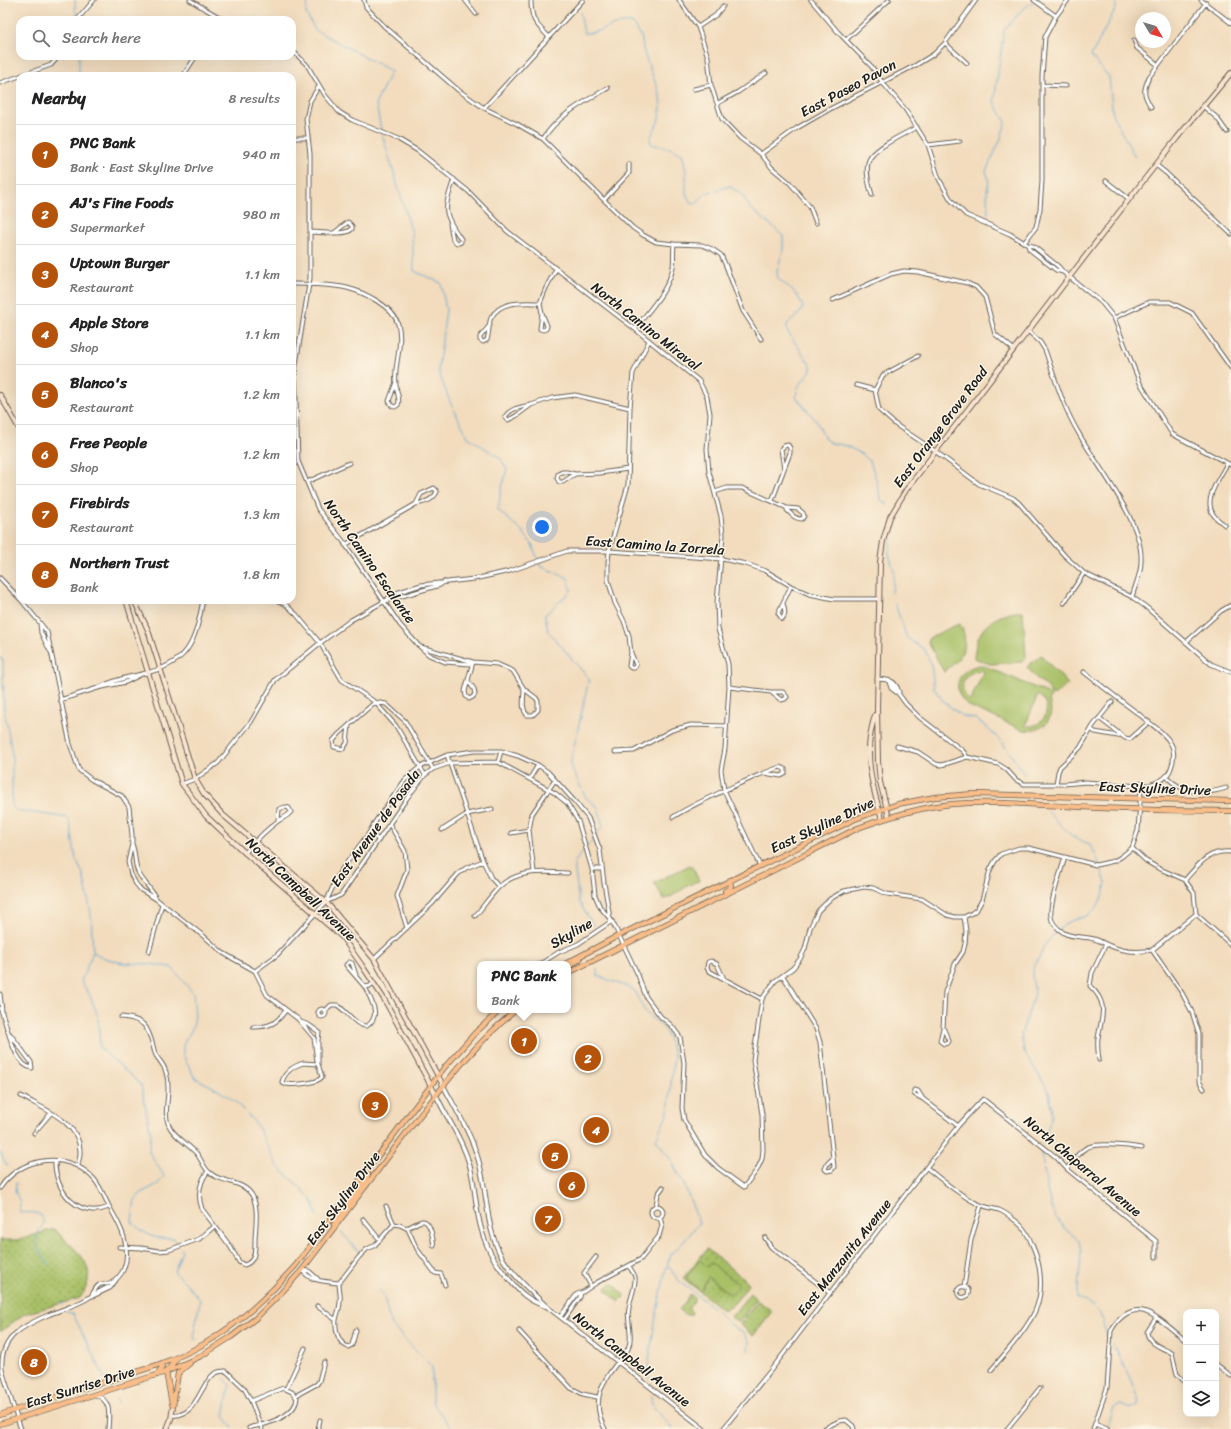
<!DOCTYPE html>
<html lang="en">
<head>
<meta charset="utf-8">
<style>
  :root { --surface:#fff; --page:#f2f2f2; --text:#222; --muted:#767676; --line:#e0e0e0; --accent:#b45309 }
  body { margin:0; font-family:Sriracha,sans-serif; background:var(--page); color:var(--text) }
  .controls { position:absolute; right:12px; bottom:12px; display:grid; overflow:hidden; border-radius:8px; box-shadow:0 4px 16px #0002 }
  .controls button { width:36px; height:36px; display:grid; place-items:center; padding:0; border:0; border-bottom:1px solid var(--line); background:var(--surface); color:var(--text); font:20px sans-serif }
  .compass { position:absolute; left:1135px; top:12px; width:36px; height:36px; border-radius:50%; background:var(--surface); box-shadow:0 4px 16px #0002; rotate:128deg }
  .you { position:absolute; left:542px; top:527px; width:14px; height:14px; margin:-10px; border:3px solid #fff; border-radius:50%; background:#1a73e8; box-shadow:0 0 0 6px #1a73e833 }
  .badge { display:grid; place-items:center; width:26px; height:26px; border-radius:50%; background:var(--accent); color:#fff; font-size:13px; font-weight:700 }
  .pin { position:absolute; translate:-50% -50%; border:2px solid #fff; box-shadow:0 1px 4px #0006 }
  .popup { position:absolute; left:477px; top:961px; width:94px; height:52px; box-sizing:border-box; display:grid; place-content:center; border-radius:8px; background:var(--surface); filter:drop-shadow(0 1px 3px #0005); font-size:13px; white-space:nowrap; color:var(--muted) }
  .popup b { font-size:15px; color:var(--text) }
  .popup::after { content:''; position:absolute; left:50%; top:100%; margin-left:-8px; border:8px solid transparent; border-top-color:var(--surface) }
  .list { margin:0; padding:0; list-style:none }
  h2 { display:flex; justify-content:space-between; align-items:center; height:52px; margin:0; padding:0 16px; font-size:17px }
  h2 small { font-size:13px; font-weight:400; color:var(--muted) }
  .list li { display:grid; grid-template-columns:26px 1fr auto; gap:12px; align-items:center; box-sizing:border-box; height:60px; padding:0 16px; border-top:1px solid var(--line) }
  .list b { display:block; font-size:15px; white-space:nowrap }
  .list p { margin:0; font-size:13px; white-space:nowrap; color:var(--muted) }
  .list em { font-size:13px; font-style:normal; color:var(--muted) }
  .icon { flex:none; width:22px; height:22px; fill:none; stroke:currentColor; stroke-width:2; stroke-linecap:round; stroke-linejoin:round }
  .map { position:relative; flex:none; width:1231px; height:1429px; overflow:hidden }
  .search { position:absolute; background:var(--surface); box-shadow:0 4px 16px #0002; left:16px; top:16px; width:280px; height:44px; display:flex; align-items:center; gap:10px; box-sizing:border-box; padding:0 14px; border-radius:12px; color:var(--muted); font-size:15px }
  .panel { position:absolute; background:var(--surface); box-shadow:0 4px 16px #0002; left:16px; top:72px; width:280px; height:532px; border-radius:12px }
  .map>svg:first-child { display:block }
  .grass { fill:url(#grass-dots); stroke:#626e41 }
  .garden { fill:#a8c066; stroke:#626e41; fill-rule:evenodd }
  .lines { fill:none; stroke-linecap:round; stroke-linejoin:round }
  .stream { stroke:#5ca6d4; stroke-width:1 }
  .minor-casing { stroke:#675f54; stroke-width:5 }
  .tertiary-casing { stroke:#675f54; stroke-width:5.5 }
  .secondary-casing { stroke:#675f54; stroke-width:6 }
  .primary-casing { stroke:#675f54; stroke-width:6 }
  .minor { stroke:#fff; stroke-width:3 }
  .tertiary { stroke:#fff; stroke-width:3.5 }
  .secondary { stroke:#fce5d0; stroke-width:4 }
  .primary { stroke:#f8bd89; stroke-width:4.5 }
  .labels { text-anchor:middle; stroke-width:3; stroke-linejoin:round; paint-order:stroke }
  .street-label { font-size:14px; fill:#1c1c1c; stroke:#fcf5e5 }
</style>
</head>
<body>
<div class="map">
<svg width="1231" height="1429" viewBox="0 0 1231 1429">
  <defs>
    <pattern id="grass-dots" width="8" height="8" patternUnits="userSpaceOnUse"><rect width="8" height="8" fill="#a8c066"/><path d="M2 2h.1M6 6h.1" fill="none" stroke="#90a458" stroke-width="1.8" stroke-linecap="round"/></pattern>
  </defs>
  <rect width="100%" height="100%" fill="#fcf5e5"/>
  <filter id="ink" filterUnits="userSpaceOnUse"><feTurbulence type="fractalNoise" baseFrequency=".025" numOctaves="2"/><feDisplacementMap in="SourceGraphic" scale="8" xChannelSelector="R" yChannelSelector="G"/><feConvolveMatrix kernelMatrix="1 2 1 2 8 2 1 2 1" color-interpolation-filters="sRGB"/></filter>
  <filter id="wash" filterUnits="userSpaceOnUse"><feTurbulence type="fractalNoise" baseFrequency=".012" numOctaves="4" result="noise"/><feDisplacementMap in="SourceGraphic" scale="16" xChannelSelector="R" yChannelSelector="G"/><feGaussianBlur stdDeviation="0.9" result="paint"/><feColorMatrix in="noise" values="0 0 0 0 0 0 0 0 0 0 0 0 0 0 0 0 0 1.4 0 .05"/><feComposite in="paint" operator="in"/></filter>
  <g filter="url(#wash)">
    <rect width="100%" height="100%" fill="#f2dcbd"/>
    <path class="grass" d="M54,1229C75,1250 103,1266 80,1298L24,1314L0,1332V1240H17Z
      M707,1249L749,1283C743,1292 734,1308 723,1310L683,1278Z
      M690,1294L694,1297V1301L688,1309L692,1312L691,1315H686L679,1309L684,1304Z
      M758,1301L772,1311L753,1336L740,1324Z"/>
    <path class="garden" d="M1023,611L1026,657L1022,662L990,664L974,658C976,627 993,614 1023,611Z
      M960,624C971,646 961,659 944,672L928,642L929,638L954,626Z
      M1041,655L1068,684L1054,696L1041,681L1040,682L1027,667Z
      M980,665L987,667L1052,695L1049,700C1056,720 1042,733 1023,730L969,706C950,692 956,669 980,665ZM981,670L984,671L970,701C956,688 963,672 981,670ZM1038,695C1055,706 1044,729 1025,726Z
      M690,865L694,870L699,881C686,884 677,896 664,899L654,883Z
      M700,1260L707,1267L711,1263L739,1285L731,1295L708,1277L701,1291L687,1279V1276Z
      M612,1282L624,1295L623,1298L619,1302L606,1290V1288Z
      M750,1293L757,1299L738,1323L731,1317Z"/>
    <g class="lines">
      <path class="stream" d="M75,0L76,19
        M308,0L306,13L315,30L391,71L376,103L381,130
        M1116,0V8L1091,56L1109,77L1113,116L1135,157
        M580,12L584,33C601,35 614,20 632,23L641,36L644,53L660,95L661,109L658,122L650,139L651,144L673,149L683,155L686,172V194L691,203H696L706,193L730,186L742,195L752,210L771,225L783,236V250L777,271L778,279C789,287 799,294 803,307L800,313L787,324V331L811,366V370L798,387L796,397L817,422L825,439L831,443L847,446L862,454L870,461L876,479L881,500L888,505
        M79,56V76
        M382,134L412,233L414,271L441,283L446,310L438,370L450,402L468,437L500,458L507,469L501,491L498,510L522,531L532,544L540,566L568,578L571,591L545,615L548,631L589,679L570,765L586,798L598,807L603,826L587,847
        M988,214L987,191L989,180L986,171L1000,141L1006,122L994,102L1004,30L1023,9L1033,2
        M892,593L894,571L889,554L893,522
        M895,604L907,638L925,650L931,664L934,688L943,701L962,716L976,719L985,726L1002,742L1025,775
        M0,658L3,660L4,708L12,754V806L16,810L68,818L70,823L76,860L83,874L91,914L93,952L104,958L123,963L150,964L171,967L177,974L193,993L195,1015L193,1027L183,1045V1055L195,1078L213,1087L235,1101L257,1125L277,1166L303,1190L314,1204L316,1214L319,1217
        M585,849L574,863L579,902L593,925
        M93,952L81,981L90,996L98,1016L100,1048L114,1060L141,1085L151,1135L149,1152L164,1176L158,1184L141,1193L135,1200L132,1222C145,1235 154,1240 173,1238L177,1244
        M597,969L598,976L633,989L646,1013L665,1029L674,1055L668,1113L656,1139L671,1160L685,1187L699,1223L680,1246L671,1254L665,1272L655,1322L648,1368L649,1379
        M1043,1144L1052,1115L1049,1091L1024,1052L1021,1034L1035,994L1032,976L1034,968L1044,946L1055,933L1068,922L1086,916L1095,910L1103,896L1106,883L1096,855L1089,844L1072,836L1048,812
        M1042,1148L1041,1153L1048,1194L1055,1217L1065,1229L1079,1240L1081,1252L1077,1299C1083,1301 1090,1303 1095,1307C1104,1314 1102,1330 1109,1339
        M0,1152L7,1166
        M16,1183L15,1191L20,1202L19,1208L20,1212C30,1214 45,1209 43,1225C29,1241 39,1251 50,1265
        M341,1232L359,1252
        M181,1249L182,1251L174,1272L186,1283L200,1300L194,1333L195,1340
        M668,1266L680,1282L714,1308L730,1324L744,1334L749,1342L748,1351
        M379,1290L383,1294L391,1325L432,1367V1402L452,1429
        M60,1302L62,1305
        M65,1311L73,1314L105,1379
        M224,1378L230,1384L224,1416L233,1429
        M651,1396L652,1405L673,1429
        M116,1399L119,1403
        M1107,1428L1114,1408L1121,1405L1130,1409L1137,1406L1139,1401L1129,1376L1112,1343"/>
    </g>
  </g>
  <g filter="url(#ink)">
    <g class="lines">
      <g class="minor-casing">
        <path id="minor" d="M190,0L224,20
          M364,0L366,7L384,26L458,90L484,108L517,124L543,139L604,200L633,228L643,235L656,242L674,244L702,245L712,249L721,255L726,266L743,311L761,339
          M465,0L476,14
          M531,0C531,20 535,23 549,37
          M679,0L698,27L708,57L711,85L722,119L740,138L761,154L772,168L790,183L810,207L816,223
          M811,0L838,32L872,67L882,82L905,109L928,145L939,179L951,200L966,215L1010,234L1028,245L1033,246L1059,267L1063,272L1056,270L1029,249L1028,245
          M1034,0L1056,16
          M1201,0L1231,23
          M77,20L94,0
          M698,27L716,15L723,6
          M846,40L889,0
          M1134,40L1137,48L1158,65
          M945,43L967,63
          M292,50L307,65L325,95L339,112L352,120L398,139L418,151L468,191L507,231L635,329L699,381L707,397L710,414L707,449L709,472L721,516L723,535L717,602L718,629L728,664L729,687L725,749L721,770L724,790L760,866
          M183,76L196,56
          M0,83L51,65L59,56
          M1042,85L1066,86
          M319,86L310,101L306,119L310,154V278L295,370L298,461L318,509L343,541L400,625L419,646L429,655L445,662L470,664L473,663
          M694,89L711,85
          M718,103L738,92L766,73
          M1203,106L1217,118L1227,132
          M1151,107C1143,94 1143,91 1149,77L1206,3
          M484,108L583,0
          M292,138H308
          M543,139C558,115 584,102 608,88
          M928,145L960,141
          M761,154L797,128L830,109L916,65L934,54L945,43L976,0
          M1156,165L1166,173L1231,234
          M1106,181L1129,199
          M872,195C869,185 864,168 870,158C878,146 904,134 917,127
          M604,200L629,173V164
          M450,224L453,240L457,243H459L461,242V239C442,212 444,209 454,179
          M310,232C320,232 346,236 352,229V226L348,222L334,233
          M1024,243L1036,227L1040,209L1042,181V76L1045,37L1056,16L1068,0
          M1063,272L1101,302L1114,318L1140,383L1172,434L1231,465
          M292,284C310,284 329,284 347,288C363,292 393,306 398,324C402,337 398,355 396,369C396,374 395,379 396,385C396,391 401,400 398,405L395,407L392,406L389,401L396,382
          M833,300L891,274L904,271L918,272L967,283L976,287L985,297L995,334L1013,349
          M540,303L542,313L540,329L543,330L546,329L547,326L542,313
          M1114,318L1149,302H1170L1192,313L1231,368
          M490,325L480,337V340L483,342L487,340C489,335 489,320 491,318C500,300 523,303 540,303L546,288L556,269
          M635,329C649,310 669,290 673,267C674,260 673,252 674,244
          M1028,331L1040,342L1045,350C1055,378 1063,407 1078,432C1097,467 1144,522 1141,562C1141,574 1135,586 1132,597
          M918,356L883,375L875,390L879,410L896,425L935,451L979,484L1013,498L1019,503L1065,556L1084,573L1132,597L1146,607L1211,664L1231,672
          M856,385L875,390
          M531,405C521,407 510,408 505,417L508,420L516,416L531,405L552,398L575,395L630,408
          M575,474L567,472H562L558,474L557,478L559,482H563L575,474L600,473L628,469
          M307,482L349,463
          M715,492L727,488H742L787,508L798,509L803,513L804,516L802,519C795,519 792,515 787,510V508
          M772,501L790,453V448L788,445L784,446L781,449L784,469
          M1225,525C1221,522 1216,519 1213,514C1203,499 1220,477 1227,464
          M345,545L416,504C425,502 432,501 437,492L436,490L434,488L421,494L416,504
          M0,578L20,599
          M444,582L440,585L385,601L393,594L421,585L474,579L510,571L567,551H609L722,559L746,564L766,571L791,586L809,594L834,599H879
          M21,600L40,623
          M275,600L285,604L296,614L320,643L342,680L375,702L396,726L425,775
          M783,603C784,608 787,614 782,619L778,613L791,586
          M1064,603L1084,573
          M1186,642L1221,611L1231,605
          M421,647L473,662L497,664L513,671L524,689L536,698L538,701V710L533,715H527C521,708 524,698 524,689
          M50,651L41,633L40,623L47,632L70,744L79,770L92,780L122,796L129,807L132,835V844L128,862L131,875L136,884L141,890L156,899L206,938L223,953L255,971
          M631,653L629,666L631,668H634L636,665L631,653L629,636L624,621L615,603L608,580V563L609,551L628,485L630,408L633,373L649,341
          M1084,672C1103,687 1121,701 1140,715C1150,724 1165,732 1171,744C1175,751 1174,761 1171,768C1167,780 1156,783 1145,786
          M142,674C189,664 195,643 203,600
          M877,679C889,680 895,679 899,692
          M468,681L474,689L475,694L473,697L469,699L466,696L465,691L473,662
          M889,681L906,704L919,717L963,751L967,757L998,764L1006,769L1016,780L1024,784H1064L1086,782L1138,786
          M889,682L891,688L896,692
          M729,687L771,692L781,700L785,699L787,697L783,692H771
          M60,700L98,688L126,682L142,674C127,677 111,681 98,688
          M375,702L386,704L405,721L433,769
          M1099,718L1125,738L1130,739L1149,722
          M349,725L347,743L343,749L334,747L333,741L339,734L375,702
          M1092,730L1095,732L1118,736L1120,734
          M897,746L918,752L936,764L941,765L945,764L967,757
          M615,752L634,751L672,730L691,725L726,726
          M447,755L483,861L491,878L499,887
          M498,762L501,751
          M1166,776C1182,794 1205,795 1226,788
          M530,778L538,765
          M1137.5 786a3.5 3.5 0 1 1 7 0a3.5 3.5 0 1 1-7 0Z
          M182,784L195,779L218,763L251,722L275,680L320,643L351,620L385,601
          M1056,784L1058,772L1060,767L1080,748L1093,726L1112,702
          M673,817C700,800 730,788 759,775L780,767L785,769V774L781,776L764,773
          M390,825L405,851L407,870L397,896L407,928
          M442,830L467,814L492,809
          M369,833L379,840
          M511,833L529,830
          M132,844C136,853 134,863 138,872C143,882 152,889 156,899
          M1132,848L1146,861L1158,868L1185,880L1194,893L1196,914
          M245,853C255,841 266,830 278,821C283,818 287,817 291,812L289,808L285,807L279,809L278,821
          M1065,857C1061,872 1049,903 1051,917C1052,924 1058,929 1064,933C1073,938 1084,936 1094,939C1099,940 1103,943 1108,945C1123,952 1136,953 1152,950L1196,914
          M592,869H602
          M534,872L529,830L532,814L555,780
          M1185,880C1199,864 1208,850 1231,852
          M326,902L341,895L407,798L425,775L433,769L450,763L498,762L555,793L567,803L578,821L592,869L595,895L600,907L612,921L638,975L646,997L661,1017L671,1025L680,1037L684,1063L682,1108L684,1120L705,1155L718,1168L744,1187L757,1170L762,1159L763,1150L762,1114L753,1060L762,999L775,981L793,968L800,959L805,949L810,928L818,911L830,899L844,891L864,887L873,888L887,894L922,899L947,915L955,917H964L972,913L977,909L982,900L990,870L995,861L1001,854L1019,848H1029L1096,865L1114,861L1121,857L1132,848L1138,830L1141,790
          M1196,914L1231,945
          M475,916C483,907 490,896 499,887C518,869 544,872 568,873
          M1152,950L1182,993L1192,1012L1199,1034V1081L1204,1089
          M149,952L162,904
          M374,959L432,904L458,874L466,868L483,861
          M540,964L559,952L578,944L612,921
          M255,971L277,955L326,902L339,873L369,833L375,822L405,780L420,767L447,755L474,751H501L518,756L538,765L548,772L576,803L588,818L600,850L604,883L610,918
          M255,971L267,995L298,1019L314,1038L317,1061L318,1064V1040L319,1032L309,1025L301,1022
          M356,975L352,963L349,962L346,965L365,987
          M783,976L816,1029L820,1042L834,1167L832,1170L827,1171L825,1169L827,1164L833,1158
          M724,979L717,964L711,961L708,962L707,968L709,971L762,999
          M0,994L2,1011
          M0,1008C7,1022 13,1066 32,1068L31,1062L10,1034
          M318 1013a4 4 0 1 1 8 0a4 4 0 1 1-8 0Z
          M325,1011L331,1005H337C346,1010 356,1027 367,1026C382,1016 371,1000 365,987L370,986L373,983
          M121,1017C129,1018 138,1019 144,1025C151,1033 152,1044 155,1053C156,1057 158,1058 160,1061C166,1068 168,1078 168,1087C169,1100 162,1116 171,1129C177,1138 189,1145 197,1154C201,1159 204,1168 209,1172C212,1175 218,1178 222,1179C233,1183 247,1185 253,1197C259,1211 255,1228 255,1242C255,1252 255,1262 244,1265L239,1262L230,1246L202,1209C197,1195 199,1183 208,1171
          M253,1027C270,1027 276,1024 286,1010
          M943,1028L949,1041L948,1043L944,1044L940,1041L943,1028L945,992L955,964L963,952L965,944L966,931L964,917
          M1099,1060C1098,1052 1097,1045 1098,1038C1102,1015 1109,1004 1090,986L1092,973L1106,944
          M303,1063L318,1064L322,1077C317,1084 293,1085 284,1084L282,1082C285,1071 294,1066 303,1063Z
          M21,1096C43,1109 82,1122 80,1154C80,1158 78,1162 78,1166
          M923,1099L918,1091L914,1090V1094L923,1099L958,1126
          M34,1133L51,1113
          M55,1161C54,1190 78,1220 109,1207
          M927,1168C943,1181 958,1194 976,1203C984,1207 992,1208 999,1210C1005,1212 1012,1218 1017,1222C1024,1227 1030,1239 1033,1247C1041,1265 1043,1288 1037,1306C1031,1325 1004,1355 991,1370
          M1067,1169C1072,1162 1078,1152 1086,1148C1097,1142 1130,1146 1142,1148
          M0,1188C21,1156 68,1150 94,1179C101,1187 105,1199 110,1208C120,1225 132,1247 124,1268C122,1274 115,1283 107,1284C104,1284 102,1283 99,1285C94,1288 94,1294 90,1297C80,1304 60,1310 48,1315C25,1325 0,1336 2,1368C3,1375 6,1382 8,1389C12,1402 16,1416 21,1429
          M656,1205L658,1194L663,1187
          M651 1212a6 6 0 1 1 12 0a6 6 0 1 1-12 0Z
          M386,1206L394,1224
          M363,1219L380,1240
          M407,1227L417,1249L435,1273L441,1274L445,1285
          M765,1238L771,1247L830,1293
          M119,1247L141,1248L159,1251L169,1250L199,1239L215,1226
          M318,1279L309,1271L302,1270C311,1282 324,1281 339,1283L359,1257L367,1249L374,1246L394,1224L400,1225L406,1228C412,1227 416,1222 422,1221C431,1220 433,1240 434,1246
          M339,1283C339,1289 341,1295 340,1302C340,1308 337,1314 336,1320C335,1330 338,1343 348,1347L352,1345L356,1330
          M591,1286L584,1273L596,1257
          M957.5 1292a5.5 5.5 0 1 1 11 0a5.5 5.5 0 1 1-11 0Z
          M964,1287L971,1240L981,1206
          M93,1295L106,1288L111,1287L116,1280
          M93,1296L110,1288
          M317,1306L336,1320
          M546,1306L704,1429
          M560,1317L577,1294L583,1292L596,1283L641,1259L659,1236L662,1225L660,1218
          M1156,1318L1147,1332C1148,1344 1163,1348 1172,1353L1177,1374L1184,1381
          M564,1320L580,1297L581,1293
          M519,1331L571,1388L583,1394L597,1397
          M1216,1364L1231,1376
          M286,1389L305,1348
          M96,1395C112,1401 109,1415 108,1429
          M295,1396L317,1384L319,1381L324,1362
          M172,1415C196,1418 199,1386 214,1374C217,1372 222,1371 226,1371L244,1388L251,1401L262,1429
          M1095,1424L1107,1429
          M249,1428C253,1426 257,1426 262,1425C275,1421 296,1414 297,1398L292,1392L283,1388L251,1401
          M318,1429L320,1420
          M605,1429C587,1395 608,1375 628,1349C634,1334 626,1322 629,1308C630,1298 636,1287 635,1277C634,1273 631,1270 629,1266
          M723,1429L771,1370L958,1126L983,1099L1056,1157L1067,1169L1156,1241V1257
          M823,1429L839,1421L846,1420L853,1426L854,1429
          M1007,1429L1040,1388
          M1093,1429L1107,1388L1111,1331C1117,1319 1129,1308 1143,1311C1156,1314 1175,1332 1186,1341"/>
      </g>
      <g class="tertiary-casing">
        <path id="tertiary" d="M443,1085C456,1110 472,1135 479,1162C488,1194 485,1229 503,1259C514,1277 531,1291 546,1306
          M436,1095C446,1117 461,1137 468,1160C473,1174 474,1188 476,1202C480,1233 488,1256 509,1279C519,1292 529,1301 545,1306"/>
      </g>
      <g class="secondary-casing">
        <path id="secondary" d="M0,395L20,430
          M126,600L182,784L206,816L245,853L342,937L361,964L384,999L436,1095
          M134,600L148,630L195,779L204,794L223,815L326,902L374,959L443,1085
          M875,715C873,722 871,730 870,737C866,764 874,793 882,819
          M889,817L880,782L878,761L877,709L880,562L883,541L890,517L906,490L1140,185L1177,138L1231,73
          M167,1429L171,1419L173,1406"/>
      </g>
      <g class="primary-casing">
        <path id="primary" d="M725,891L730,888L731,886L730,880
          M565,964L614,938L855,819L898,804L935,797L974,794L1231,801
          M568,967L580,959
          M568,973L858,828C888,817 920,807 952,804C1000,800 1049,806 1098,808C1142,810 1186,811 1231,811
          M334,1225L337,1217L366,1180L368,1174V1168
          M157,1375L162,1367V1363
          M172,1404L166,1372L177,1358
          M173,1406L178,1373L190,1363
          M0,1415C36,1403 72,1392 108,1381C140,1371 174,1361 204,1344C240,1323 268,1296 296,1265L444,1068L475,1033L500,1010
          M0,1424L166,1372L201,1356L231,1337L256,1318L281,1293L302,1270C337,1224 372,1178 407,1132C441,1089 473,1045 516,1010"/>
      </g>
      <use href="#minor" class="minor"/>
      <use href="#tertiary" class="tertiary"/>
      <use href="#secondary" class="secondary"/>
      <use href="#primary" class="primary"/>
    </g>
  </g>
  <g class="labels">
    <g class="street-label">
      <text transform="translate(848 88) rotate(-28)" y="5">East Paseo Pavon</text>
      <text transform="translate(646 326) rotate(38)" y="5">North Camino Miraval</text>
      <text transform="translate(940 427) rotate(-53)" y="5">East Orange Grove Road</text>
      <text transform="translate(655 545) rotate(4)" y="5">East Camino la Zorrela</text>
      <text transform="translate(370 561) rotate(55)" y="5">North Camino Escalante</text>
      <text transform="translate(1155 788) rotate(2)" y="5">East Skyline Drive</text>
      <text transform="translate(822 825) rotate(-25)" y="5">East Skyline Drive</text>
      <text transform="translate(375 828) rotate(-54)" y="5">East Avenue de Posada</text>
      <text transform="translate(301 889) rotate(43)" y="5">North Campbell Avenue</text>
      <text transform="translate(571 933) rotate(-30)" y="5">Skyline</text>
      <text transform="translate(1083 1166) rotate(40)" y="5">North Chaparral Avenue</text>
      <text transform="translate(343 1198) rotate(-53)" y="5">East Skyline Drive</text>
      <text transform="translate(844 1257) rotate(-52)" y="5">East Manzanita Avenue</text>
      <text transform="translate(632 1359) rotate(38)" y="5">North Campbell Avenue</text>
      <text transform="translate(80 1387) rotate(-17)" y="5">East Sunrise Drive</text>
    </g>
  </g>
</svg>
<div class="controls">
<button>+</button>
<button>−</button>
<button><svg class="icon" aria-label="layers" viewBox="0 0 24 24"><path d="M12 4l9 5-9 5-9-5zM3 14l9 5 9-5"/></svg></button>
</div>
<svg class="compass" viewBox="-18 -18 36 36"><path d="M0-13l5 13h-10z" fill="#e53935"/><path d="M0 13l5-13h-10z" fill="#767676"/></svg>
<div class="you"></div>
<div class="pin badge" style="left:524px;top:1041px">1</div>
<div class="popup"><b>PNC Bank</b>Bank</div>
<div class="pin badge" style="left:588px;top:1058px">2</div>
<div class="pin badge" style="left:375px;top:1105px">3</div>
<div class="pin badge" style="left:596px;top:1130px">4</div>
<div class="pin badge" style="left:555px;top:1156px">5</div>
<div class="pin badge" style="left:572px;top:1185px">6</div>
<div class="pin badge" style="left:548px;top:1219px">7</div>
<div class="pin badge" style="left:34px;top:1362px">8</div>
<div class="search"><svg class="icon" aria-label="search" viewBox="0 0 24 24"><circle cx="10" cy="10" r="6"/><path d="M15 15l6 6"/></svg>Search here</div>
<section class="panel">
<h2>Nearby<small>8 results</small></h2>
<ul class="list">
<li><span class="badge">1</span><div><b>PNC Bank</b><p>Bank · East Skyline Drive</p></div><em>940 m</em></li>
<li><span class="badge">2</span><div><b>AJ's Fine Foods</b><p>Supermarket</p></div><em>980 m</em></li>
<li><span class="badge">3</span><div><b>Uptown Burger</b><p>Restaurant</p></div><em>1.1 km</em></li>
<li><span class="badge">4</span><div><b>Apple Store</b><p>Shop</p></div><em>1.1 km</em></li>
<li><span class="badge">5</span><div><b>Blanco's</b><p>Restaurant</p></div><em>1.2 km</em></li>
<li><span class="badge">6</span><div><b>Free People</b><p>Shop</p></div><em>1.2 km</em></li>
<li><span class="badge">7</span><div><b>Firebirds</b><p>Restaurant</p></div><em>1.3 km</em></li>
<li><span class="badge">8</span><div><b>Northern Trust</b><p>Bank</p></div><em>1.8 km</em></li>
</ul>
</section>
</div>
</body>
</html>
